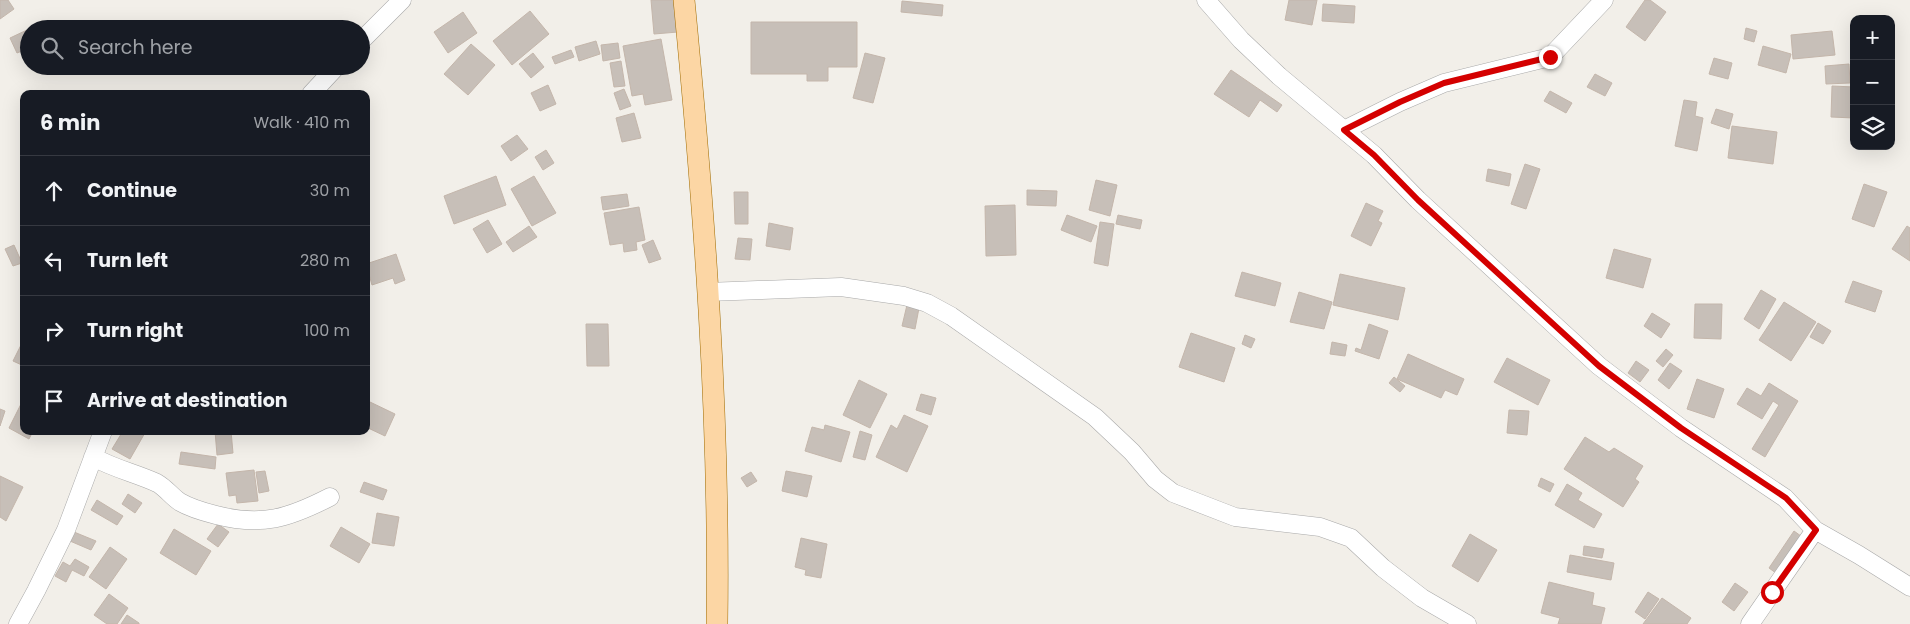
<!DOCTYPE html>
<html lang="en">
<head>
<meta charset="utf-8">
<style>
  :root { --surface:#171b24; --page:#242831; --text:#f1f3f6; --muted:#9ea1a6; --line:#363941 }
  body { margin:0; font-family:Poppins,sans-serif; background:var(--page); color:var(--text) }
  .controls { position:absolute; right:15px; top:15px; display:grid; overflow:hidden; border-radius:10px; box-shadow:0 5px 20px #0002 }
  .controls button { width:45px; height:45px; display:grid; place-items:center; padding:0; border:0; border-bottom:1px solid var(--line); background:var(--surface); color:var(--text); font:25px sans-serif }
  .stop { position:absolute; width:15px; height:15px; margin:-11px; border:4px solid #d40000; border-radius:50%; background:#fff }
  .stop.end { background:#d40000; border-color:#fff; box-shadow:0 1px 5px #0008 }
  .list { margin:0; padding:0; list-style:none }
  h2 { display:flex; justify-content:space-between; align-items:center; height:65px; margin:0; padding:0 20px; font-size:21px }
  h2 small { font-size:16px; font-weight:400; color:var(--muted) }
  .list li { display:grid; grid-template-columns:32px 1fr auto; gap:15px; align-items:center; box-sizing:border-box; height:70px; padding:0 20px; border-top:1px solid var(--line) }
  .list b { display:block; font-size:19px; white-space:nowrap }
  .list em { font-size:16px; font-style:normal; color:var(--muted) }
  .icon { flex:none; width:28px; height:28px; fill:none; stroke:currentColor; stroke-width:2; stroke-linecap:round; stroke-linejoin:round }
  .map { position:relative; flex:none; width:1910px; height:624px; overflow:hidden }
  .search { position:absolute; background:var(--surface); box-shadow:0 5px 20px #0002; left:20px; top:20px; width:350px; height:55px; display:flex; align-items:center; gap:12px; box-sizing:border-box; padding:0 18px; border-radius:28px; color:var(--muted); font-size:19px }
  .panel { position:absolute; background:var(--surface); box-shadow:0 5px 20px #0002; left:20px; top:90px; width:350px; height:345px; border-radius:10px }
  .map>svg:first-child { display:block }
  .building { fill:#c7bfb8; stroke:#c4b6ab }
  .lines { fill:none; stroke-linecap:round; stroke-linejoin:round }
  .minor-casing { stroke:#a9a9a9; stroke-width:19 }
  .major-casing { stroke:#a06b00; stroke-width:22 }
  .minor { stroke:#fff; stroke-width:18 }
  .major { stroke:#fcd6a4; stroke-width:21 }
  .route { stroke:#d40000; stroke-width:6 }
</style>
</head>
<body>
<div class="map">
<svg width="1910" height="624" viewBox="0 0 1910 624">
  <rect width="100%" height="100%" fill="#f2efe9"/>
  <path class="building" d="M0,0H8L14,9L0,19Z
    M651,0H676L678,32L654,34Z
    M1289,0H1317L1312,25L1285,20Z
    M1645,0H1650L1666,12L1645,41L1626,27Z
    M902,1L943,5L942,16L901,12Z
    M1323,4L1355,6L1354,23L1322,21Z
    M530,11L549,34L512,65L493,41Z
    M463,12L477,33L448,53L434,32Z
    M751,22H857V67H828V81H807V74H751Z
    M1746,28L1757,31L1754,42L1744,39Z
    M27,30L29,33V48L17,53L10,38Z
    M1832,31L1835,55L1793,59L1791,35Z
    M661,39L672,100L645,105L643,94L632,96L623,46Z
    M596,41L600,54L579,61L575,47Z
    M618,43L620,58L603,61L601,45Z
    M471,44L495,65L468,95L444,74Z
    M1763,46L1791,54L1786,73L1758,65Z
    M571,50L574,57L555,64L552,57Z
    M533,53L544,67L531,78L519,64Z
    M865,53L885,58L873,103L853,98Z
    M1714,58L1732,63L1728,79L1709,74Z
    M621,61L625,86L614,87L610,63Z
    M1849,64L1850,83L1826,84L1825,66Z
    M1231,70L1282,105L1277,112L1260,100L1249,117L1214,94Z
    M1595,74L1612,83L1605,96L1587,87Z
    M548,85L556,104L540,111L531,93Z
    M1832,86L1854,87V118L1831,117Z
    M624,89L631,106L620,110L614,93Z
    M1550,91L1572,103L1566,113L1544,101Z
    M1684,100L1697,102L1695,116L1703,118L1697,151L1675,146Z
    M1716,109L1733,114L1729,129L1711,123Z
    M634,113L641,138L622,142L616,118Z
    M1732,126L1777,132L1773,164L1728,158Z
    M517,135L528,149L511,161L501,146Z
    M546,150L554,163L543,170L535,157Z
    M1525,164L1540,169L1526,209L1511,204Z
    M1488,169L1511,174L1509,186L1486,181Z
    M496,176L506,205L454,224L444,196Z
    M534,176L556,213L532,226L511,189Z
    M1096,180L1117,185L1110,216L1089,210Z
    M1864,184L1887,192L1874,227L1852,219Z
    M1027,190L1057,191L1056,206L1027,205Z
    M734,192H748V224H735Z
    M627,194L629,206L603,210L601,197Z
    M1366,203L1383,211L1378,221L1382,223L1371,246L1351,236Z
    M1015,205L1016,255L986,256L985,206Z
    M639,207L645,240L636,242L637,250L624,252L623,243L610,245L604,213Z
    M1067,215L1097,226L1091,242L1061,230Z
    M1118,215L1142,220L1140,229L1116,224Z
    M488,220L502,244L487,253L473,229Z
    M1100,222L1114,224L1108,266L1094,263Z
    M769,223L793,228L790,250L766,246Z
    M529,226L537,237L513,252L506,242Z
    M1907,226L1910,228V261L1892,249Z
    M738,238L752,239L750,260L735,259Z
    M653,240L661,259L649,263L642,245Z
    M14,245L22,263L13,266L5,249Z
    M1614,249L1651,259L1643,288L1606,278Z
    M396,254L405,280L395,284L393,278L372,285L366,264Z
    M1242,272L1281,283L1275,306L1235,296Z
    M1340,274L1405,288L1398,320L1333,305Z
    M1853,281L1882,291L1875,312L1845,302Z
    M1761,290L1776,299L1759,329L1744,319Z
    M1299,292L1332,302L1324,329L1290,322Z
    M1784,302L1816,322L1791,361L1759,340Z
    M1695,304H1722L1721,339L1694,338Z
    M907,305L919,308L915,329L902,326Z
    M1652,313L1670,324L1661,338L1644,326Z
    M1818,323L1831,331L1823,344L1810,337Z
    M586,324H608L609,366H587Z
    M1369,324L1388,331L1379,359L1355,351L1356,348L1361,350Z
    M1191,333L1235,348L1224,382L1179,367Z
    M1245,335L1255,339L1251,348L1242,344Z
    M24,339V366L13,361Z
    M1332,342L1347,345L1345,356L1330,354Z
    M1666,349L1673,355L1663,367L1656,361Z
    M1408,354L1464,379L1457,395L1445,390L1441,398L1397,379Z
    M1507,358L1550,380L1538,405L1494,382Z
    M1636,361L1649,370L1640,382L1628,373Z
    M1670,363L1682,371L1669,389L1658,380Z
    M1394,377L1405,386L1400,392L1389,383Z
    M1697,379L1724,389L1714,418L1687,409Z
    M859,380L887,394L870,428L843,415Z
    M1769,383L1798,401L1765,457L1752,449L1779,405L1773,401L1762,419L1737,404L1747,388L1761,396Z
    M921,394L936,398L931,415L916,410Z
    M370,402L395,414L385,436L366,427V410Z
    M21,404L24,406V431H33L29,439L9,428Z
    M0,409L5,411L0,426Z
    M1509,410L1529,411L1527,435L1507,433Z
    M904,415L928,426L907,472L876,457L891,425L897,429Z
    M825,425L850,432L841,462L805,451L812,427L824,430Z
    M123,431H146L130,459L112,449Z
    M215,431H231L233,453L217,455Z
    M860,431L872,435L865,460L853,457Z
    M1585,437L1609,452L1614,448L1643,466L1635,479L1639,482L1623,507L1564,469Z
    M181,452L216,457L215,469L179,464Z
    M254,470L258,501L237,503L236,495L229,496L226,473Z
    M265,471L269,491L259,493L256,472Z
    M786,471L812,476L807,497L782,491Z
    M751,472L757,481L747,487L741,478Z
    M0,476L23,487L6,521L0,517Z
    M1541,478L1554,484L1550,492L1538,486Z
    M364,482L387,490L383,500L360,492Z
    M1567,484L1582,493L1578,500L1602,514L1594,528L1555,505Z
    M128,494L142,503L135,513L122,504Z
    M97,500L123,516L117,525L91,510Z
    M377,513L399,517L394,546L372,543Z
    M218,524L229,532L218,547L207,539Z
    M341,527L370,544L359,563L330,546Z
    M174,529L211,551L196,575L160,553Z
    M1794,531L1805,539L1780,576L1769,568Z
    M74,532L96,541L91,550L70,541Z
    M1470,534L1497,550L1478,582L1452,566Z
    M801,538L827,544L821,578L805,575L806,570L795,567Z
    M1584,546L1604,549L1602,558L1583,555Z
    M110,547L127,559L106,589L89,577Z
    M1570,555L1614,563L1611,580L1567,572Z
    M75,559L89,567L84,576L72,570L66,582L55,576L63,562L70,566Z
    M1549,582L1594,593L1592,605L1605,608L1601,624H1558L1560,618L1541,613Z
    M1735,583L1748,592L1734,611L1722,602Z
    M1648,592L1659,599L1645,619L1635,612Z
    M109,594L128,608L117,624H107L94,615Z
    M1662,598L1691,618L1687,624H1643Z
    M127,615L139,623V624H121Z"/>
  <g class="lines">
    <g class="minor-casing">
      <path id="minor" d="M1206,0L1241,40L1279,76L1374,155L1418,200L1599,366L1681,428L1785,498L1815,530L1859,555L1910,587
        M361,41L402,0
        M311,94L337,66
        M1344,130L1400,102L1444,83L1550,57L1604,0
        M707,292L841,287L904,296L927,303L951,316L1095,417L1132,452L1155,479L1173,493L1235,517L1320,527L1351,538L1383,568L1422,598L1467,624
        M93,457C115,469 135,473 157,483C166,488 172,497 180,502C192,509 204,512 216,515C262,527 289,518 330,497
        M18,624L36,591L66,530L103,431
        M1750,624L1815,530"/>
    </g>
    <g class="major-casing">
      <path id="major" d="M684,0C704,207 720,416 717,624"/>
    </g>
    <use href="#minor" class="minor"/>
    <use href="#major" class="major"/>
  </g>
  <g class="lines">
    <path class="route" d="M1550,57L1444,83L1400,102L1344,130L1374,155L1418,200L1599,366L1681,428L1786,498L1816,530L1772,592"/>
  </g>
</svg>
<div class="controls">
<button>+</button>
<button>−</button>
<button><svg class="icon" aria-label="layers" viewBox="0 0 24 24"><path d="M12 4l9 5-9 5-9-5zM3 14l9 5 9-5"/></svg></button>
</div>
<div class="stop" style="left:1772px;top:592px"></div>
<div class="stop end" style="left:1550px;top:57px"></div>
<div class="search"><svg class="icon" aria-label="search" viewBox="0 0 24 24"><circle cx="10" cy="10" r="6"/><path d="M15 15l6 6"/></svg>Search here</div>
<section class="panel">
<h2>6 min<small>Walk · 410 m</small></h2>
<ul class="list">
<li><svg class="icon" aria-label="ahead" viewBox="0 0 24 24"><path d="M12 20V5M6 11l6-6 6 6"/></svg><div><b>Continue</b></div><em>30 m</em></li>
<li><svg class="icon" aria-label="left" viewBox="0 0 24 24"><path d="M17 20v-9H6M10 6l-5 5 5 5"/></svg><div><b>Turn left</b></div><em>280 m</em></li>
<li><svg class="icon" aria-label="right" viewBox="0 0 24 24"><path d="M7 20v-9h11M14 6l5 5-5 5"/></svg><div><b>Turn right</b></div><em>100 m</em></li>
<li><svg class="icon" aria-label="arrive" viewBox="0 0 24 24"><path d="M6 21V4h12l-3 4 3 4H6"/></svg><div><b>Arrive at destination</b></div></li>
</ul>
</section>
</div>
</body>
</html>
